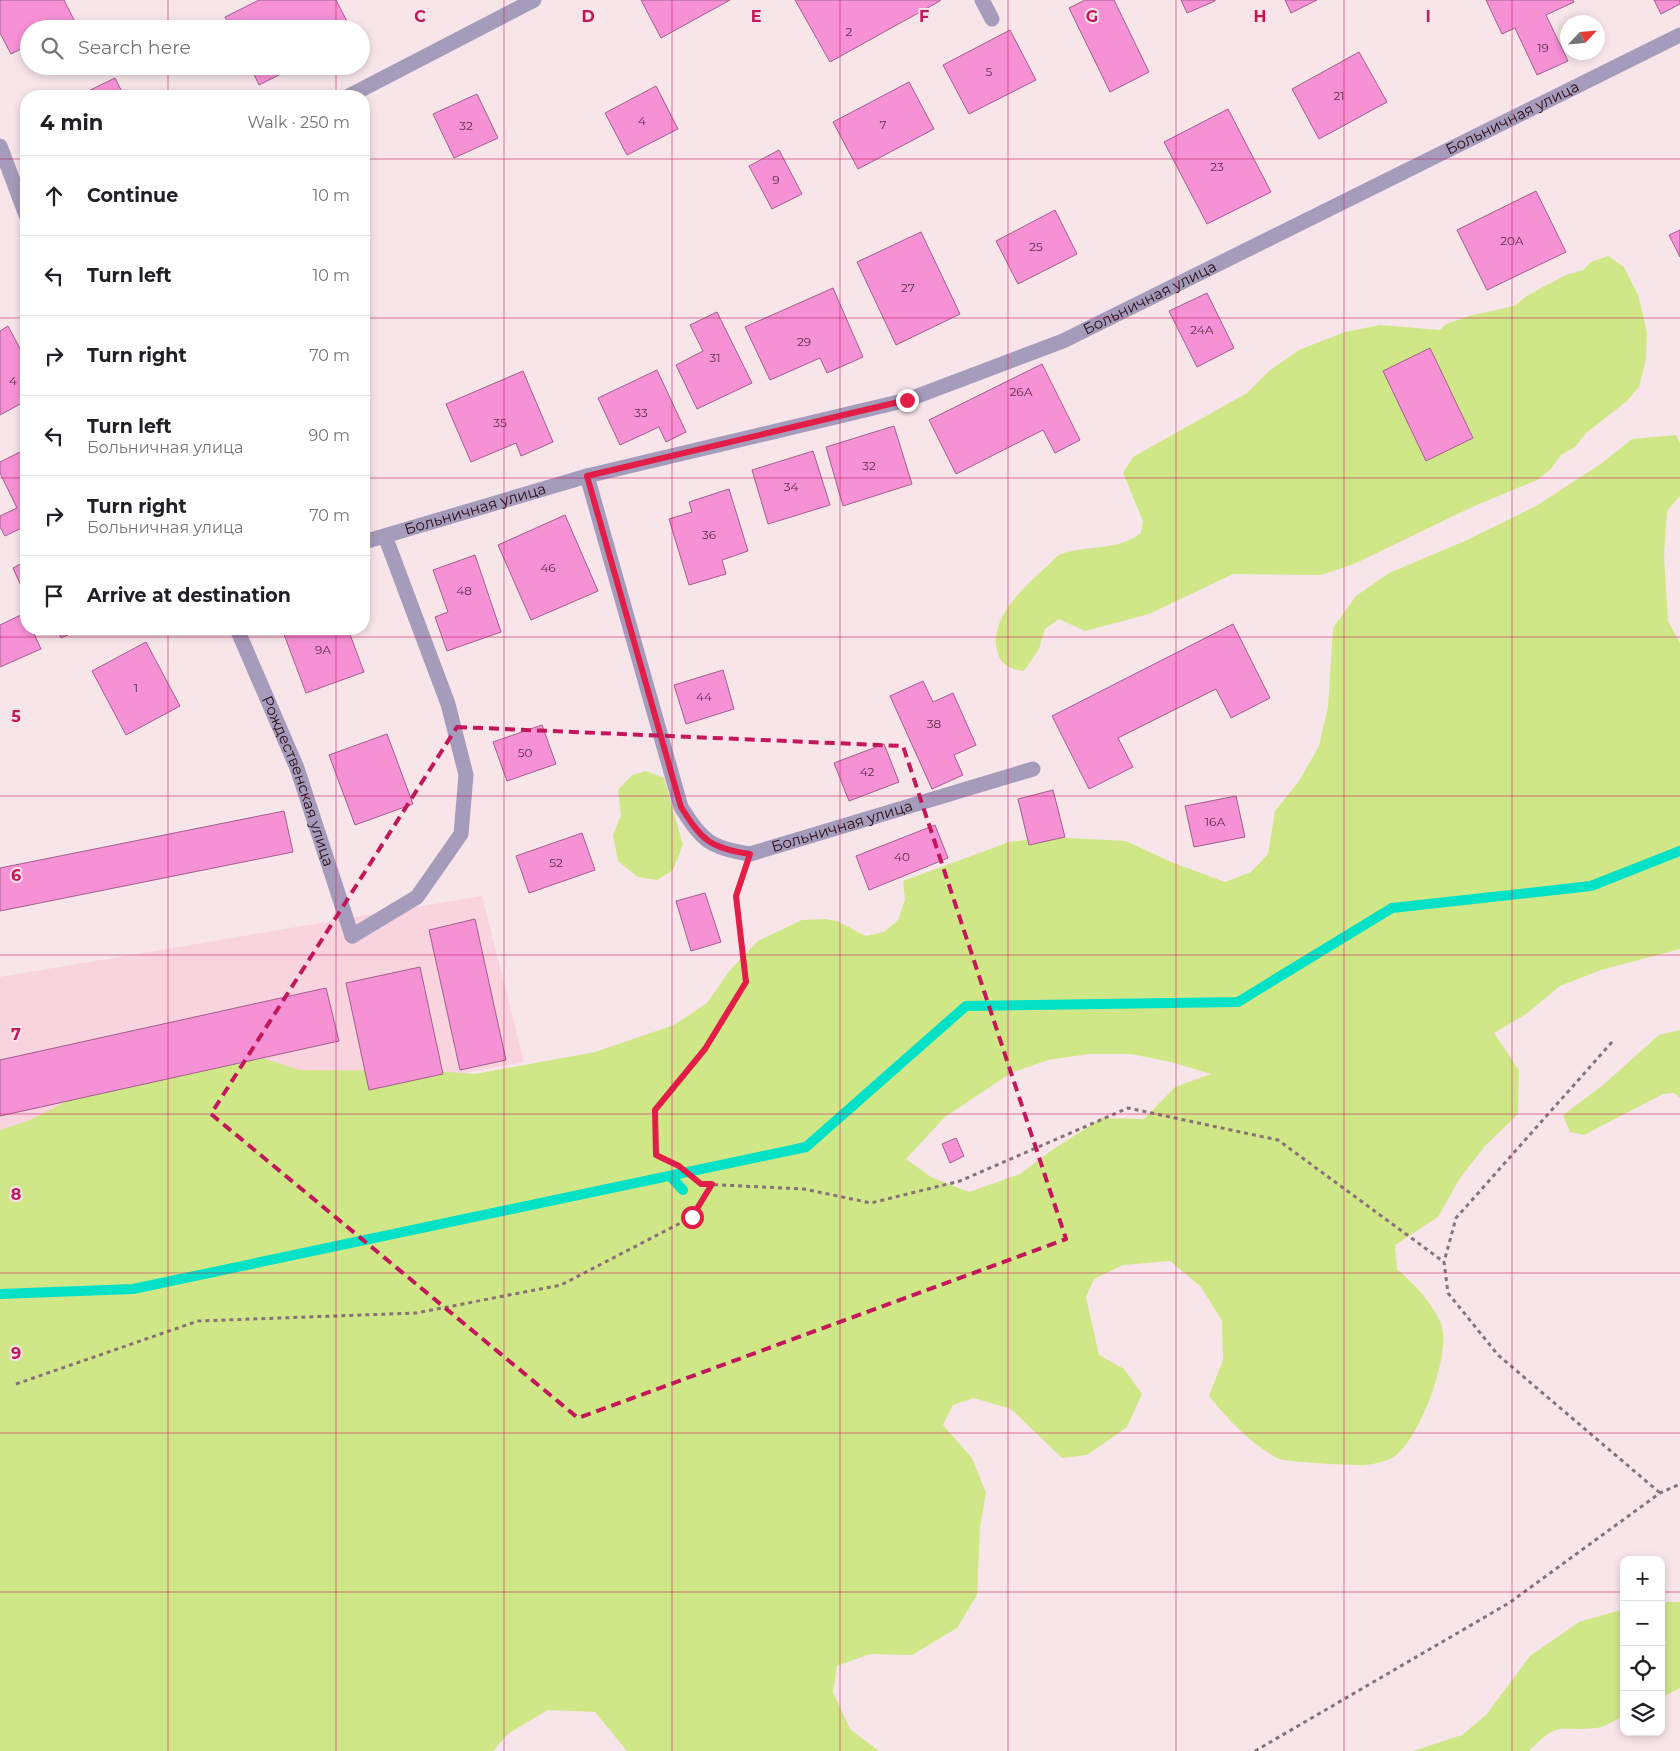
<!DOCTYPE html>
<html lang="en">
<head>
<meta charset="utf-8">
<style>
  :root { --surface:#fff; --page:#f6f6f6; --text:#202124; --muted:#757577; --line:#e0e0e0 }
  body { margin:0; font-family:Montserrat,sans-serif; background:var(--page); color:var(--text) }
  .controls { position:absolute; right:15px; bottom:15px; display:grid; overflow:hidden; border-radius:10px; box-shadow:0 2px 8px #0003 }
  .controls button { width:45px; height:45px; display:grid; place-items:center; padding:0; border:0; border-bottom:1px solid var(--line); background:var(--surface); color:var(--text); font:25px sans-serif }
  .compass { position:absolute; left:1560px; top:15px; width:45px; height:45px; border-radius:50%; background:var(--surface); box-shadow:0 2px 8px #0003; rotate:64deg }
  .stop { position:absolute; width:15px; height:15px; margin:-11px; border:4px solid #e11d48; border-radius:50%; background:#fff }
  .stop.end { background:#e11d48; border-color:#fff; box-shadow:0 1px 5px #0008 }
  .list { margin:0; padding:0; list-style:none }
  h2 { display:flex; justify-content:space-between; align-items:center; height:65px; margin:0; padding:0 20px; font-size:21px }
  h2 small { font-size:16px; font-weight:400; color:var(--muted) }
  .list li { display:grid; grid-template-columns:32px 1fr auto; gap:15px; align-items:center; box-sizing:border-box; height:80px; padding:0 20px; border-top:1px solid var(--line) }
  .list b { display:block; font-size:19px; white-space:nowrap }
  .list p { margin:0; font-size:16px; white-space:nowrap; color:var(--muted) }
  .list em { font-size:16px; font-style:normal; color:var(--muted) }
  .icon { flex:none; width:28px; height:28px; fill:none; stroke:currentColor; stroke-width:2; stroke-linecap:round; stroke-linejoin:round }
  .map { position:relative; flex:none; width:1680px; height:1751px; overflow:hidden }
  .search { position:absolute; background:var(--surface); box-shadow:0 2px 8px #0003; left:20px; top:20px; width:350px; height:55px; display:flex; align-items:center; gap:12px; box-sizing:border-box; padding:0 18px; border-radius:28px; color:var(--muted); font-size:19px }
  .panel { position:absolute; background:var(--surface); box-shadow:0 2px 8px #0003; left:20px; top:90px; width:350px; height:545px; border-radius:20px }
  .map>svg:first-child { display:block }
  .built { fill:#f9d3dd }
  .green { fill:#d0e787; fill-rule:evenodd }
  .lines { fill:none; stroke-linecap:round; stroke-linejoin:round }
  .stream { stroke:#03e1c6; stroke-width:10 }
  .building { fill:#f691d6; stroke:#a05f8c }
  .path { stroke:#897179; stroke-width:3; stroke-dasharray:4 4; stroke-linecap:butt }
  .lane { stroke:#a59bba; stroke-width:15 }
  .street { stroke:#a59bba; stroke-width:15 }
  .route { stroke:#e11d48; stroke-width:6 }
  .marked { fill:none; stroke:#c2185b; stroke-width:4; stroke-dasharray:10 6; stroke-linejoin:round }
  .grid { fill:none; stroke:#c2185b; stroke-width:1; stroke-opacity:0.55 }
  .labels { text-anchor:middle; stroke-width:4; stroke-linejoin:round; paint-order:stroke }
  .number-label { font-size:12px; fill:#5c2c45 }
  .street-label { font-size:15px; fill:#280a15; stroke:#f7e5e9 }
  .grid-label { font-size:16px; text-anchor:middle; font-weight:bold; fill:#c2185b; stroke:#f7e5e9; stroke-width:4; stroke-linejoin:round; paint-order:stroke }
</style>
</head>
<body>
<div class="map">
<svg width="1680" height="1751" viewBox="0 0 1680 1751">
  <rect width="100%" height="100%" fill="#f7e5e9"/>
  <path class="built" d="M482,896L524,1062L0,1159V977Z"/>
  <path class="green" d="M1608,256L1624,267L1638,295L1647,332L1646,359L1639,387L1627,401L1586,433L1575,447L1561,455L1551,469L1537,480L1472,507L1354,564L1321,575L1233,574L1149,614L1085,631L1059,619L1045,629L1039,649L1024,671C1010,670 1000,665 997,650C989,618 1025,586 1046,567C1051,563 1057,554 1064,553C1090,545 1118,551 1141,533L1143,521L1123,473L1133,457L1247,393L1269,371L1299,350L1345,332L1380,325L1440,330L1446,324L1469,316L1514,306L1528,295L1566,275L1583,270L1591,262Z
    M1676,435L1680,443V496L1667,511L1664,556L1668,621L1680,643V949L1601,970L1560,986L1526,1014L1494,1033L1519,1070L1518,1114L1485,1146L1460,1178L1438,1217L1395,1245L1397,1269C1414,1284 1430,1300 1440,1321C1454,1349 1420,1439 1395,1456C1389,1461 1373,1464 1366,1465C1356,1466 1286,1462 1279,1459C1251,1444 1229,1421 1209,1396L1223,1360L1222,1321L1201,1287L1170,1261L1123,1265L1094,1279L1086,1297L1099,1355L1124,1369L1142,1394L1127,1427L1087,1455L1062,1458L1011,1409L974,1398L953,1405L943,1425L972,1458L986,1493L980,1527L977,1595L957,1628L912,1655L870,1654L837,1666L833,1692L850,1729L879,1751H627L595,1712L548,1710L509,1733L493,1751H0V1130L30,1120L100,1084L259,1057L300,1070L434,1071L475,1074L595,1052L674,1025L707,1003L730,970L758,941L802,920L825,919L837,921L866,936L884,932L898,920L905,900L903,881L1009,842L1050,837L1126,841L1171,862L1225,882L1251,872L1268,854L1275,811L1299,781L1319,746L1328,707L1333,628L1356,596L1389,573L1465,541L1536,506L1602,463L1632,439ZM1089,1054H1131L1171,1062L1211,1074L1175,1087L1144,1119L1102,1118L1052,1150L1020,1174L969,1192L931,1177L906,1159L945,1117L1011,1073L1048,1060Z
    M646,771L664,778L683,845L673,870L657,880L638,877L618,861L613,835L621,815L618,790L632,775Z
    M1680,1030V1098L1674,1093L1663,1094L1584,1135L1570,1132L1563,1115L1603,1085L1659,1035Z
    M1661,1602H1680V1688L1661,1698Z
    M1624,1609V1716C1615,1720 1604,1728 1595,1728C1557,1732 1560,1720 1529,1751H1413L1462,1735L1486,1715L1530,1656L1579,1622Z"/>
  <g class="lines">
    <path class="stream" d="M671,1177L683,1190
      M0,1294L133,1289L806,1147L966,1006L1238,1002L1392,908L1591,886L1680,851"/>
  </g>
  <path class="building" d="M0,0H64L75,22L61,29H29V45L11,54L0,33Z
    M259,0H336L351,29H231L225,17Z
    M641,0H730L661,38Z
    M795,0H940V1L830,62Z
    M1085,0H1114L1149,72L1110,92L1069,8Z
    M1181,0H1215V1L1187,13Z
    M1285,0H1317L1291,13Z
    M1486,0H1573L1574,2L1546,15L1568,61L1537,75L1515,28L1502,34Z
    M1654,0H1680V4L1661,14Z
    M1010,30L1036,80L969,114L943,65Z
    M1359,52L1387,102L1319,139L1292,89Z
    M250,66H297L259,85Z
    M115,78L124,96H78Z
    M909,82L934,129L858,169L833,122Z
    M656,86L678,129L627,155L605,113Z
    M477,94L498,138L454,158L433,114Z
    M1228,109L1271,192L1207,224L1164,142Z
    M779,150L802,194L772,209L749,166Z
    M1536,191L1566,252L1487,290L1457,230Z
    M1055,210L1077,254L1018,284L996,241Z
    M1680,230V257L1669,235Z
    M921,232L960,314L896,345L857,262Z
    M833,288L863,357L827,373L820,358L770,380L745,327Z
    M1207,293L1234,348L1197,367L1169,311Z
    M717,312L752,383L697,409L676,365L703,351L690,325Z
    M8,326L26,360V401L0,415V331Z
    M1430,348L1473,438L1426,461L1383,371Z
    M1042,364L1080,440L1055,453L1043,430L956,474L929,420Z
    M657,370L686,432L666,442L659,427L620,445L598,398Z
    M523,371L553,442L521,456L516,443L471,462L446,404Z
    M894,426L912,484L843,506L826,447Z
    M26,449V526L5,536L0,527V516L17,508L0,473V462Z
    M813,451L830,505L768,524L752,470Z
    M729,489L748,551L722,560L726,574L689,585L669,519L692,512L689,502Z
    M565,515L598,591L531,620L498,545Z
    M475,555L501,632L447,651L435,617L448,612L433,570Z
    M26,561V597L13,568Z
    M25,613L26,629H32L41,649L0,667V625Z
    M1233,624L1270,698L1231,718L1216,689L1118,738L1133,767L1089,789L1052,716Z
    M57,629H81L61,638Z
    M282,629H348L364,672L306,693Z
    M146,642L180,706L126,735L92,671Z
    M723,670L734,709L686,724L674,685Z
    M923,681L933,702L953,693L976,745L954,755L963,775L932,789L890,696Z
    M542,725L556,764L507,781L493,742Z
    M387,734L413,804L355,825L329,755Z
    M884,744L899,782L849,801L834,763Z
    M1053,790L1065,837L1029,845L1018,799Z
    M1236,796L1245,837L1194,847L1185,806Z
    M284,811L293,852L0,911V868Z
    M935,825L948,858L869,890L856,856Z
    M582,833L595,870L529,893L516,856Z
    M705,893L721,942L691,951L676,901Z
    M475,919L506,1060L460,1070L429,930Z
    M420,967L443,1074L369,1090L346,983Z
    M326,988L339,1041L0,1116V1060Z
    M956,1138L964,1156L950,1163L942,1144Z"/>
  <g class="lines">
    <path class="path" d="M742,877L736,896L746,982L705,1049L655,1110L656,1155L679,1166L701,1184L804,1189L871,1203L960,1181L1128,1108L1278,1140L1444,1262
      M1612,1042L1456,1218L1444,1262L1448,1293L1498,1355L1660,1493
      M16,1384L198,1321L416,1313L561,1285L692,1217L712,1185
      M1255,1751L1509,1603L1660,1493L1680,1484"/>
    <path class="lane" d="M352,936L417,897L461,834L466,775L448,704L385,536"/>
    <g class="street">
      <path d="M982,0L992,19"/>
      <path d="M349,96L534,0"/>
      <path d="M0,146L26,215"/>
      <path id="s1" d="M587,476L681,807C702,840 709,848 750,854L1033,769"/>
      <path id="s2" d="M364,542L587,476L907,400L1063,341L1680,35"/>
      <path id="s3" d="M237,629L297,768L352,936"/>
    </g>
  </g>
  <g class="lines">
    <path class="route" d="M692,1217L712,1184H701L679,1166L656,1155L655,1110L705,1049L746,982L736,896L750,854C709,848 702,840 681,807L587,476L907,400"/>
  </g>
  <path class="marked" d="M457,727L903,746L1066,1239L578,1418L211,1114Z"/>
  <path class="grid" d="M168,0V29M336,0V29M504,0V1751M672,0V1751M840,0V1751M1008,0V1751M1176,0V1751M1344,0V1751M1512,0V1751M168,66V96M336,66V96M0,159H26M364,159H1680M0,318H26M364,318H1680M0,478H26M364,478H1680M168,629V1751M336,629V1751M0,637H1680M0,796H1680M0,955H1680M0,1114H1680M0,1273H1680M0,1433H1680M0,1592H1624M1661,1592H1680"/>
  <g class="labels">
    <g class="number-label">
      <text x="849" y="36">2</text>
      <text x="1543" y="52">19</text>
      <text x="989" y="76">5</text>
      <text x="1339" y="100">21</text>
      <text x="642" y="125">4</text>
      <text x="883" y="129">7</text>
      <text x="466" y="130">32</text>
      <text x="1217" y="171">23</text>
      <text x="776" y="184">9</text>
      <text x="1512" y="245">20А</text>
      <text x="1036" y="251">25</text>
      <text x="908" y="292">27</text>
      <text x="1202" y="334">24А</text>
      <text x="804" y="346">29</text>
      <text x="715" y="362">31</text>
      <text x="13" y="385">4</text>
      <text x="1021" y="396">26А</text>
      <text x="641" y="417">33</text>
      <text x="500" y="427">35</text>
      <text x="869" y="470">32</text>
      <text x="791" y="491">34</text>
      <text x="709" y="539">36</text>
      <text x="548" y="572">46</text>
      <text x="464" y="595">48</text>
      <text x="323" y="654">9А</text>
      <text x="136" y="692">1</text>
      <text x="704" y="701">44</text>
      <text x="934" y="728">38</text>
      <text x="525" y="757">50</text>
      <text x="867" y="776">42</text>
      <text x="1215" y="826">16А</text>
      <text x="902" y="861">40</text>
      <text x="556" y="867">52</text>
    </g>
    <g class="street-label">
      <text dy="5" stroke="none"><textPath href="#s2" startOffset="1230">Больничная улица</textPath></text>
      <text dy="5" stroke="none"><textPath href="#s2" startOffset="825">Больничная улица</textPath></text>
      <text dy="5" stroke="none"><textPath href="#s2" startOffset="116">Больничная улица</textPath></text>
      <text dy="5" stroke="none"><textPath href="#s3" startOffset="164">Рождественская улица</textPath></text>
      <text dy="5" stroke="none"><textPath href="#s1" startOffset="528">Больничная улица</textPath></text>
    </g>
  </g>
  <g class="grid-label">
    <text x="420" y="22">C</text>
    <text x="588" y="22">D</text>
    <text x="756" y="22">E</text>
    <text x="924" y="22">F</text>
    <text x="1092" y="22">G</text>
    <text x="1260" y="22">H</text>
    <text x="1428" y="22">I</text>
    <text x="16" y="722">5</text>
    <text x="16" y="881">6</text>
    <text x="16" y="1040">7</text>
    <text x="16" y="1200">8</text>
    <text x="16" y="1359">9</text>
  </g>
</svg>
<div class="controls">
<button>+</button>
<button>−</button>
<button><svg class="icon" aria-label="locate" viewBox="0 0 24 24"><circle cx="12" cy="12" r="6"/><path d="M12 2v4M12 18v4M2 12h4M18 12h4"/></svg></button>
<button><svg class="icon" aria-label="layers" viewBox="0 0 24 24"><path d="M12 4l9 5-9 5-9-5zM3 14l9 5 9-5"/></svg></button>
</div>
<svg class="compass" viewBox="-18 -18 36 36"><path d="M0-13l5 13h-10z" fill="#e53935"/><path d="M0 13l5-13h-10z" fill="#757577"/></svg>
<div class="stop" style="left:692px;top:1217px"></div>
<div class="stop end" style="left:907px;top:400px"></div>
<div class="search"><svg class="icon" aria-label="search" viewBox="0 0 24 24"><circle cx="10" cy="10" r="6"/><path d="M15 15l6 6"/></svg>Search here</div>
<section class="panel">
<h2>4 min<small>Walk · 250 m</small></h2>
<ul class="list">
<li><svg class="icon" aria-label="ahead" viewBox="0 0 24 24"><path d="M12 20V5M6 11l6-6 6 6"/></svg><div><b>Continue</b></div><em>10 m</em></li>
<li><svg class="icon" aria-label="left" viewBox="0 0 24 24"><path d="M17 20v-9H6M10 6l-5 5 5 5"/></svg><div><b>Turn left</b></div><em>10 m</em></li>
<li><svg class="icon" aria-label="right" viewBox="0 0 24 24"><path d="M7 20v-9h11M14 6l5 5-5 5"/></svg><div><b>Turn right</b></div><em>70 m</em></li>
<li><svg class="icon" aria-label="left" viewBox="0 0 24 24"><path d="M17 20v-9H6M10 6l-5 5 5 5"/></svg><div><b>Turn left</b><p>Больничная улица</p></div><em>90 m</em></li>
<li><svg class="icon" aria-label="right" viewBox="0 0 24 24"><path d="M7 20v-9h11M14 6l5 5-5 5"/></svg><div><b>Turn right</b><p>Больничная улица</p></div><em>70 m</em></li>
<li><svg class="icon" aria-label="arrive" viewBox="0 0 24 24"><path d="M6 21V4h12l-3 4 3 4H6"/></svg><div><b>Arrive at destination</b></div></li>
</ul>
</section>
</div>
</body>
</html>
